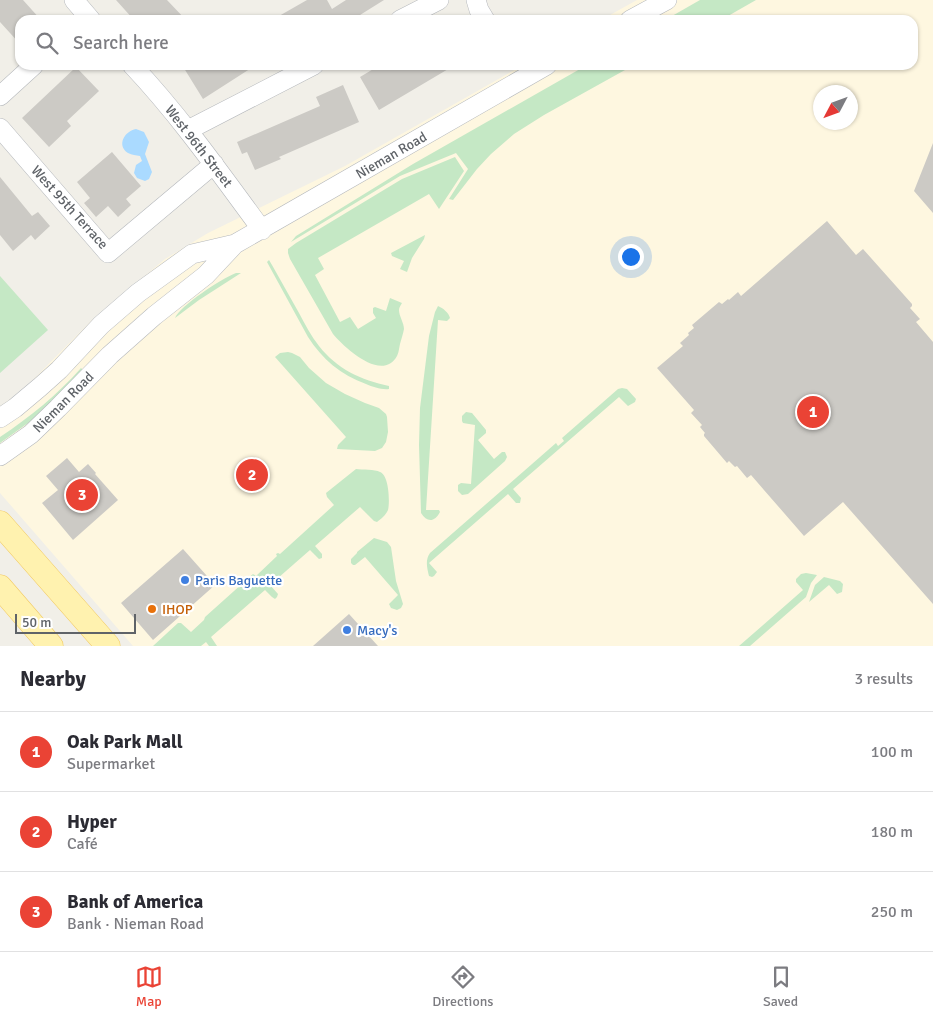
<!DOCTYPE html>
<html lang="en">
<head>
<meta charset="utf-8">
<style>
  :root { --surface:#fff; --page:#f7f7f7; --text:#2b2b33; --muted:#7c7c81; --line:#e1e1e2; --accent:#ea4335 }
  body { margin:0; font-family:Signika,sans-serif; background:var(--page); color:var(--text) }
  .compass { position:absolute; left:813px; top:85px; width:45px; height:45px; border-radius:50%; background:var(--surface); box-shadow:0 1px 4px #0004; rotate:229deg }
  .scale { position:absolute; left:15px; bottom:12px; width:121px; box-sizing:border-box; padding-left:5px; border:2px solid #5f6368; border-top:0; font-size:14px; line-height:18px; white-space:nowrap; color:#5f6368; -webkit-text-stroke:4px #fff; paint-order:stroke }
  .you { position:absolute; left:630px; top:256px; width:18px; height:18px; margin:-12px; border:4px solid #fff; border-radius:50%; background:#1a73e8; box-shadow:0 0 0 8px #1a73e833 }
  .badge { display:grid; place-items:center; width:32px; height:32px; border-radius:50%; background:var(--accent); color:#fff; font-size:16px; font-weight:700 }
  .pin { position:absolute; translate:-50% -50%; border:2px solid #fff; box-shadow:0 1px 5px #0006 }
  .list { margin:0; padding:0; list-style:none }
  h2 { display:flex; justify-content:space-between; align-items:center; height:65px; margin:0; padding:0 20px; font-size:21px }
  h2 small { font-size:16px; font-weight:400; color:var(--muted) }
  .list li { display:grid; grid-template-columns:32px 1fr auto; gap:15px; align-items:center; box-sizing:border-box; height:80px; padding:0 20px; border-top:1px solid var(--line) }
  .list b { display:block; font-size:19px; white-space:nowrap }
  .list p { margin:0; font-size:16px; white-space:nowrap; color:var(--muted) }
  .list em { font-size:16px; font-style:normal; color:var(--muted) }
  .icon { flex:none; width:28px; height:28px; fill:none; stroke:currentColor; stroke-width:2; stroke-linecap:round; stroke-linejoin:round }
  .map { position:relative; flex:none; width:933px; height:646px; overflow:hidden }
  .search { position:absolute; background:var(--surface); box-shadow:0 1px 4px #0004; left:15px; right:15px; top:15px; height:55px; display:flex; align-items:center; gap:12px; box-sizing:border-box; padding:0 18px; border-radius:15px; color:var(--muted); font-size:19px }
  .sheet { height:305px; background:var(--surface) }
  nav { display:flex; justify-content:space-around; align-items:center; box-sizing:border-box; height:70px; border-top:1px solid var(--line); background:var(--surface); font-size:14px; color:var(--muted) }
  nav a { display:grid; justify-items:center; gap:2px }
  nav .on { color:var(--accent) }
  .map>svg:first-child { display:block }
  .commercial { fill:#fef7e0; fill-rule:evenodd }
  .green { fill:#c5e8c5 }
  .water { fill:#aadaff }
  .building { fill:#cccac5 }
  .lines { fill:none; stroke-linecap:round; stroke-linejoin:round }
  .minor-casing { stroke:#b5b8bc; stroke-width:20 }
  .major-casing { stroke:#f2c960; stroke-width:25 }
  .minor { stroke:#fff; stroke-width:19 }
  .major { stroke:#fff2af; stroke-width:24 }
  .shop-dot { fill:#3f7fe0; stroke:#fff; stroke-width:2 }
  .food-dot { fill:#e8710a; stroke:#fff; stroke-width:2 }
  .labels { text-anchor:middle; stroke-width:4.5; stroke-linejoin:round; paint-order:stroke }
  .street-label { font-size:14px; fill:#5f6368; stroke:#fff }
  .shop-label { font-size:14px; fill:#366cbe; stroke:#fff; text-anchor:start }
  .food-label { font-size:14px; fill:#c56008; stroke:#fff; text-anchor:start }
</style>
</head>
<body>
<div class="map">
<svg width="933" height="646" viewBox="0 0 933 646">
  <rect width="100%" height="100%" fill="#f1efe8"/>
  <path class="commercial" d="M637,0H933V646H133L0,493V406L22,391L92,320L165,259L208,233L345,166L523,65H913V20H601ZM820,92H850V122H820Z"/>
  <path class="green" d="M700,0H756L721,20H665Z
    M587,65H634L544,115L514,134L491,154L477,169L453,200L449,199L468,169L456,153L400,176L291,242L296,236L413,164Z
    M455,157L464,171L439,209L429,194L318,258L324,269L315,275L340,322L350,317L358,329L376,318L373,313V308L375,307L386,311L390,298L402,303C401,305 399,307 399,310C399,316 404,323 404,329C403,334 401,340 400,344C399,348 399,352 397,356C382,383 344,347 333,334L290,259L288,253V249L296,243L402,179Z
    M425,235L424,239L412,258L407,272L400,269L404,261L392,256L391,253Z
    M269,260L272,265C281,281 290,297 299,313C305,324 311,336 319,346C337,369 361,380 389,386V389C382,390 373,387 366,384C341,375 322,359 308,337L267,262Z
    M236,273H241L199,300L175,318C180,306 222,278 236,273Z
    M0,276L48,330L0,373Z
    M438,306C443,308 449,313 450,318L447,321L438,320L426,510H439L440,512C435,522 427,523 421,513L419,445L420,408L429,336L435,312Z
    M288,352L292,353L300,357L309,368L326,383L345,394L365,403L379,408L386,414L387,417L388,432L386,442L382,448L375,451L337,449L338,445L346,437L275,357L280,353Z
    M81,368L84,371L35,418L0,443V437C30,417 57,395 81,368Z
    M622,388L627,389L636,399L635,402L628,406L619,397L513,489L521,498L520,503H516L508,494L429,563L437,572L434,576L432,577L429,576C427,568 425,560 430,553L556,443L558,446L564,441L562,438L618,389Z
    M466,412L472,413L486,430V433L478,440L494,459L502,452H505L507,457L505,461L468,494L462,495L458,491V485L461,483L471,484L475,425L463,423L462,421V416Z
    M356,469C362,470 375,469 380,472C389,475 390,502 388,510C386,515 381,519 377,522L374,521L360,507L315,546L322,554V558L319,559L310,550L270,585L278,594L277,597L275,599L272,597L265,590L211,637L217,646H209L206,642L201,646H153L178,623H181L191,632L204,620L205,617L253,574L256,576L277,556L276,554L278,553L280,554L334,505L327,497L326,493Z
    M374,538L387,542L391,547L396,581L403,604L401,608L397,610L391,608L389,604L398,595L365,557L355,565H353L351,563V559L357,553V552Z
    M806,573L817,575L811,583L806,597L750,646H739L803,590L796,582V579L801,574Z
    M824,577L840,581L843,584L842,592L837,594L829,585L809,602L815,585Z"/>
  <path class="water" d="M136,129L144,132L149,142L145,154L152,172L149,179L145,181L137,178L134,173L136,165L142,161L140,156C136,155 132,155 128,153C116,145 125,131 136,129Z"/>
  <path class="building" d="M0,0H23L41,20H20V44L0,22Z
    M116,0H167L186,20H134Z
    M307,0H327L332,9L346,0H384L352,20H272Z
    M182,65H256L203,99Z
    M380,65H455L379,110L360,77Z
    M76,67L99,91L67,121L71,126L49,147L22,118Z
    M343,85L359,122L279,157L281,159L255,170L247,152L242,154L237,142L320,106L316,97Z
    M933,143V213L914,191Z
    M112,152L141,186L126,199L131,205L118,217L108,206L96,217L84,203L90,198L77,182Z
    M0,177L32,216L38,212L50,226L35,240L31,235L13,251L0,235Z
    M827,221L856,255L863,249L912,304V306L910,308L920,319L916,322L933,342V604L843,502L804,536L751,475L747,478L737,466L735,467L729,461L727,463L704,436V434L705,433L700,427L702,425L691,413L694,410L657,368L683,346L680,343L689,335L688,333L694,328L692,325L719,302L722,304L728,299L729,300L738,292L741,296Z
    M67,458L79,472L88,464L96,473L95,474L118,500L73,540L42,503L58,490L46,476Z
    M183,549L215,585L153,640L121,603Z
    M349,614L378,646H313Z"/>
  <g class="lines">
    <g class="minor-casing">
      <path id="minor" d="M74,0L91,20
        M476,0L479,10L485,20
        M400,20L439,0
        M630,20L667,0
        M132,65C180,116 220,173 262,230
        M0,96L34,65
        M0,128L108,253L214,164
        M188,130L314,65
        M0,418L15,408L40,387L59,370L101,325L138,293L192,254L235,244L547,65
        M0,456L31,434L58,408L110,355L154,316L206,275L235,244"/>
    </g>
    <g class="major-casing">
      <path id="major" d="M0,523L108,646
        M0,587L51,646"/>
    </g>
    <use href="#minor" class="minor"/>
    <use href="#major" class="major"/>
  </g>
  <g class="shop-dot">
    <circle cx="185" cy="580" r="5"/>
    <circle cx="347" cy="630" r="5"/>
  </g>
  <circle class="food-dot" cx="152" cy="609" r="5"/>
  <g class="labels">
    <g class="street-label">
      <text transform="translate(199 146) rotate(52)" y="5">West 96th Street</text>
      <text transform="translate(391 155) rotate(-30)" y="5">Nieman Road</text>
      <text transform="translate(70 207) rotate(48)" y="5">West 95th Terrace</text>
      <text transform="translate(63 402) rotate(-45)" y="5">Nieman Road</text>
    </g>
    <g class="shop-label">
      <text x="195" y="585">Paris Baguette</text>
      <text x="357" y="635">Macy's</text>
    </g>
    <g class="food-label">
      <text x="162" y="614">IHOP</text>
    </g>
  </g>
</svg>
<svg class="compass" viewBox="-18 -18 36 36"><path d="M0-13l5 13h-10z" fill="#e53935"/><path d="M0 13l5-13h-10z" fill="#7c7c81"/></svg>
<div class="scale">50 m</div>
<div class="you"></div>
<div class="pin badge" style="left:813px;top:412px">1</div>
<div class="pin badge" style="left:252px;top:475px">2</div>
<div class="pin badge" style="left:82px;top:495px">3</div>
<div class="search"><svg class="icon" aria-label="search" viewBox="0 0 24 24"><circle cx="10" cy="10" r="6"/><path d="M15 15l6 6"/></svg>Search here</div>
</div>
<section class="sheet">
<h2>Nearby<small>3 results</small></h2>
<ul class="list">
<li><span class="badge">1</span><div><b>Oak Park Mall</b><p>Supermarket</p></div><em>100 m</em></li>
<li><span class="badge">2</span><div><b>Hyper</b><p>Café</p></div><em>180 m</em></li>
<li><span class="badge">3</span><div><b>Bank of America</b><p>Bank · Nieman Road</p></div><em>250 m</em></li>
</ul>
</section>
<nav>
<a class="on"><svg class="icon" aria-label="map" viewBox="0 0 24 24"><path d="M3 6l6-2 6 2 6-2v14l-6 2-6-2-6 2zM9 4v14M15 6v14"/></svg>Map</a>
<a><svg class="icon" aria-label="directions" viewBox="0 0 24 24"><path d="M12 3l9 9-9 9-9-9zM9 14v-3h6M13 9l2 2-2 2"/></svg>Directions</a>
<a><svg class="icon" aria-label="saved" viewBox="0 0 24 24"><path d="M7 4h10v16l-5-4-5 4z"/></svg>Saved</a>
</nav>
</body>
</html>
